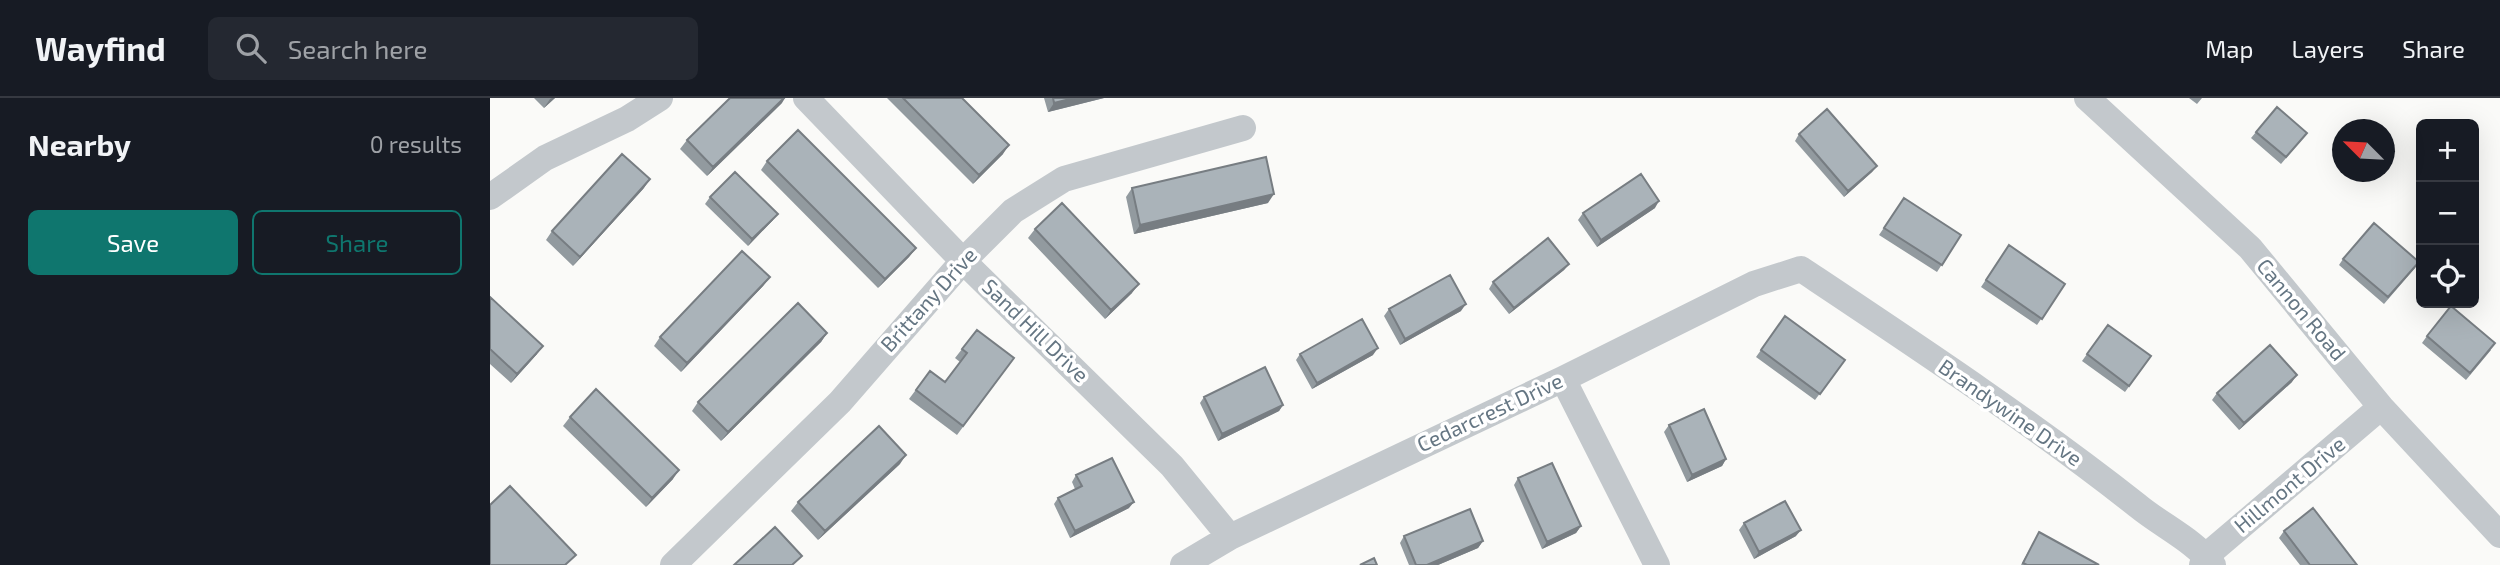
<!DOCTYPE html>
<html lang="en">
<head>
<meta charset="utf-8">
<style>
  :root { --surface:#171b24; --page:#242831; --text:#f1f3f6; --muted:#9ea1a6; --line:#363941; --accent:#0f766e }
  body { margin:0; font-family:"Exo 2",sans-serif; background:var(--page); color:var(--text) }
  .controls { position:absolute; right:21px; top:21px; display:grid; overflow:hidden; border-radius:10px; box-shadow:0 7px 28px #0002 }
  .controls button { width:63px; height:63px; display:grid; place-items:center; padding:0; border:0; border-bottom:2px solid var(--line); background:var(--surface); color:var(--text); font:35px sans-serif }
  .compass { position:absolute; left:1842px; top:21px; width:63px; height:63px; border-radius:50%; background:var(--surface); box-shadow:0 7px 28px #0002; rotate:294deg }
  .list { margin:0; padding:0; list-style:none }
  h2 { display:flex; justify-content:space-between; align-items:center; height:91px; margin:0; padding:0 28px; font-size:30px }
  h2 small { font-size:23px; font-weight:400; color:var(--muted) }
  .actions { display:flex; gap:14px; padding:21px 28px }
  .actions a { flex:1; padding:16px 0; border:2px solid var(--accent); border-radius:10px; text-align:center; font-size:24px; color:var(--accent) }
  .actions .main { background:var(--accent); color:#fff }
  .icon { flex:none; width:38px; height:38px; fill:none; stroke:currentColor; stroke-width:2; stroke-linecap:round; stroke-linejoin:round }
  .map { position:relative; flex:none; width:2010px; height:467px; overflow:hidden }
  header { display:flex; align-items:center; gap:42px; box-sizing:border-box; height:98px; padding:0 35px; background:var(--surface); border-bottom:2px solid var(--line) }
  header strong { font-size:33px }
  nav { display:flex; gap:38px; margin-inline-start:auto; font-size:24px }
  .search { width:490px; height:63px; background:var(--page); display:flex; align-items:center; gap:18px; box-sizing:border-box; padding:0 24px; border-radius:10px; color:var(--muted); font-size:26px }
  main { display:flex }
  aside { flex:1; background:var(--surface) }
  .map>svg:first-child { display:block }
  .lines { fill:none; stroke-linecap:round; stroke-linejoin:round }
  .minor { stroke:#c3c8cc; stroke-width:26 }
  .wall { fill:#929a9f }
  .shaded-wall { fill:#777d82 }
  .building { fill:#aab3b9; stroke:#777d82; stroke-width:2 }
  .labels { text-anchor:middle; stroke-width:7; stroke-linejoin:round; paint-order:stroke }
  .street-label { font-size:21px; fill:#657683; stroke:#fff }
</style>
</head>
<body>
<header>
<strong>Wayfind</strong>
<div class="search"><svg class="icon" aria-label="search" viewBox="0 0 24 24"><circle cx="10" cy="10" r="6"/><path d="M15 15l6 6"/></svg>Search here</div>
<nav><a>Map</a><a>Layers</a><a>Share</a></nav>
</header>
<main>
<aside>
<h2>Nearby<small>0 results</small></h2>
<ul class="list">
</ul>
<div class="actions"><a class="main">Save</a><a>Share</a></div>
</aside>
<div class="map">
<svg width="2010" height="467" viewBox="0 0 2010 467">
  <rect width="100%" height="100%" fill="#fafaf8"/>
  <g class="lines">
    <path class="minor" d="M316,0L473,163L682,368L740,439
      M1597,0L1760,150L1891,309L2010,437
      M0,99L55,60L137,21L170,0
      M1073,281L1167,467
      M183,467L350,304L473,163L523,113L574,81L753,30
      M693,467L740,439L1073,281L1264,186L1311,171C1425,247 1540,323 1648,408C1671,427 1705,443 1723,467
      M1712,467L1716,458L1891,309"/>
  </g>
  <path class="wall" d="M44,0H65L54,10Z
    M397,0H472L513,56L483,86Z
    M554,0H614L558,14Z
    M1699,0H1712L1707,6Z
    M292,5L217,78L190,51L197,42Z
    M1766,34L1812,41L1791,66L1761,40Z
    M1309,36L1387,68L1382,74L1354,99L1305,43Z
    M277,63L426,150L419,159L388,190L271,72Z
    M154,90L83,168L56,142L62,133Z
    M642,90L778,105L644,136L636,99Z
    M220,99L283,122L258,148L215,106Z
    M1414,100L1471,137L1447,174L1389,137Z
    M1165,110L1107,149L1088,122L1093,115Z
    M545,131L642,195L615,221L538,140Z
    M1519,147L1575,186L1547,227L1491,189Z
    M1853,161L1925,170L1894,206L1849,167Z
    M1079,166L1074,172L1019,216L999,191L1003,184Z
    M280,179L273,188L191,274L164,248L170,239Z
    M0,199L47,256L21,285L0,266Z
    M899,211L971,213L910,247L894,218Z
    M1618,227L1661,258L1635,294L1592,263Z
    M487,232L524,260L467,337L419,301L440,273L455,284L470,264L465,260Z
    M337,235L331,244L231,343L202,313L208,304Z
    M1937,238L2001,252L1976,282L1932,245Z
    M1271,252L1355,262L1325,302L1266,259Z
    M810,256L883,257L822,291L806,262Z
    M1802,284L1749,332L1722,302L1727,295Z
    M714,299L793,307L789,313L728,343L710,305Z
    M80,319L183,381L156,409L73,328Z
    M1179,327L1236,361L1232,368L1197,384L1174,334Z
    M410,366L328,442L301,413L308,404Z
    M586,377L639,410L580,440L564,406L568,400L585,391L582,384Z
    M1028,380L1091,428L1086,435L1052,451L1024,387Z
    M1254,425L1306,438L1264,461L1249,432Z
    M1794,433L1867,467H1810L1789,440Z
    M1549,434L1608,467H1531Z
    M914,438L993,443L988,450L948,467H919L910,445Z"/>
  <path class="shaded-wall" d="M62,0H65L54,10L60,1Z
    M294,0H295L292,5L217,78L223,69Z
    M584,0H614L558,14L564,5Z
    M519,47L513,56L483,86L489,77Z
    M1387,68L1382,74L1354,99L1358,93Z
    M160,81L154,90L83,168L90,159Z
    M784,96L778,105L644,136L650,127Z
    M1169,103L1165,110L1107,149L1111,142Z
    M288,116L283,122L258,148L262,141Z
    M426,150L419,159L388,190L395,181Z
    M1079,166L1074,172L1019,216L1024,210Z
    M280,179L273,188L191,274L197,265Z
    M649,186L642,195L615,221L621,212Z
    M976,206L971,213L910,247L915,241Z
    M337,235L331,244L231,343L238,334Z
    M53,248L47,256L21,285L27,276Z
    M888,250L883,257L822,291L827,285Z
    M1807,277L1802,284L1749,332L1754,325Z
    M793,307L789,313L728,343L732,336Z
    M416,357L410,366L328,442L335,433Z
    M1236,361L1232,368L1197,384L1202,377Z
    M189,372L183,381L156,409L162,400Z
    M644,404L639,410L580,440L585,433Z
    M1091,428L1086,435L1052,451L1057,444Z
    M1311,432L1306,438L1264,461L1269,454Z
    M993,443L988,450L948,467H937Z"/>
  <path class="building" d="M240,0H294L223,69L197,42Z
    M413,0H472L519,47L489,77Z
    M563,0H584L564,5Z
    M1787,9L1817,35L1796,59L1766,34Z
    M1337,11L1387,68L1358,93L1309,36Z
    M308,32L426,150L395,181L277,63Z
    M132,56L160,81L90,159L62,133Z
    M776,59L784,96L650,127L642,90Z
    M245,74L288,116L262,141L220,99Z
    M1151,76L1169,103L1111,142L1093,115Z
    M1414,100L1471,137L1452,167L1394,130Z
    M572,105L649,186L621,212L545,131Z
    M1884,125L1929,164L1898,199L1853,161Z
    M1058,140L1079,166L1024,210L1003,184Z
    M1519,147L1575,186L1552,221L1496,182Z
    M252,153L280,179L197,265L170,239Z
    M960,177L976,206L915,241L899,211Z
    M0,199L53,248L27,276L0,251Z
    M308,205L337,235L238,334L208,304Z
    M1961,208L2005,245L1980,275L1937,238Z
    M1295,218L1355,262L1330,296L1271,252Z
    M872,221L888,250L827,285L810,256Z
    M1618,227L1661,258L1639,288L1597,256Z
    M487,232L524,260L473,328L426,292L440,273L455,284L477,255L472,251Z
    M1780,247L1807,277L1754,325L1727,295Z
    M775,269L793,307L732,336L714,299Z
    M106,291L189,372L162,400L80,319Z
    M1214,311L1236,361L1202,377L1179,327Z
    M389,328L416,357L335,433L308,404Z
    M622,360L644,404L585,433L568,400L592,388L586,377Z
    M1062,365L1091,428L1057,444L1028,380Z
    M20,388L86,457L75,467H0V407Z
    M1295,403L1311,432L1269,454L1254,425Z
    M1823,410L1867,467H1820L1794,433Z
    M980,411L993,443L937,467H926L914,438Z
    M285,429L312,458L302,467H244Z
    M1549,434L1609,467H1537L1533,465Z
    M884,460L887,467H870Z"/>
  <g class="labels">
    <g class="street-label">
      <text transform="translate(439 202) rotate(-48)" y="7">Brittany Drive</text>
      <text transform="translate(1811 212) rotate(50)" y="7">Cannon Road</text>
      <text transform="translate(545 233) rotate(44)" y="7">Sand Hill Drive</text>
      <text transform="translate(1000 315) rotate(-25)" y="7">Cedarcrest Drive</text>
      <text transform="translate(1520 315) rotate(35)" y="7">Brandywine Drive</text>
      <text transform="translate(1800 387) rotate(-40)" y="7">Hillmont Drive</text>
    </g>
  </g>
</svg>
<div class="controls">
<button>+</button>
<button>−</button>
<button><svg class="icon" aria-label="locate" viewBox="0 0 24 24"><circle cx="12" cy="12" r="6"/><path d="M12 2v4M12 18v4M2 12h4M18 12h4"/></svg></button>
</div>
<svg class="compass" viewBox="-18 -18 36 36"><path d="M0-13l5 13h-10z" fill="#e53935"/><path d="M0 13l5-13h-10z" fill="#9ea1a6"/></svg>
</div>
</main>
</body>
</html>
